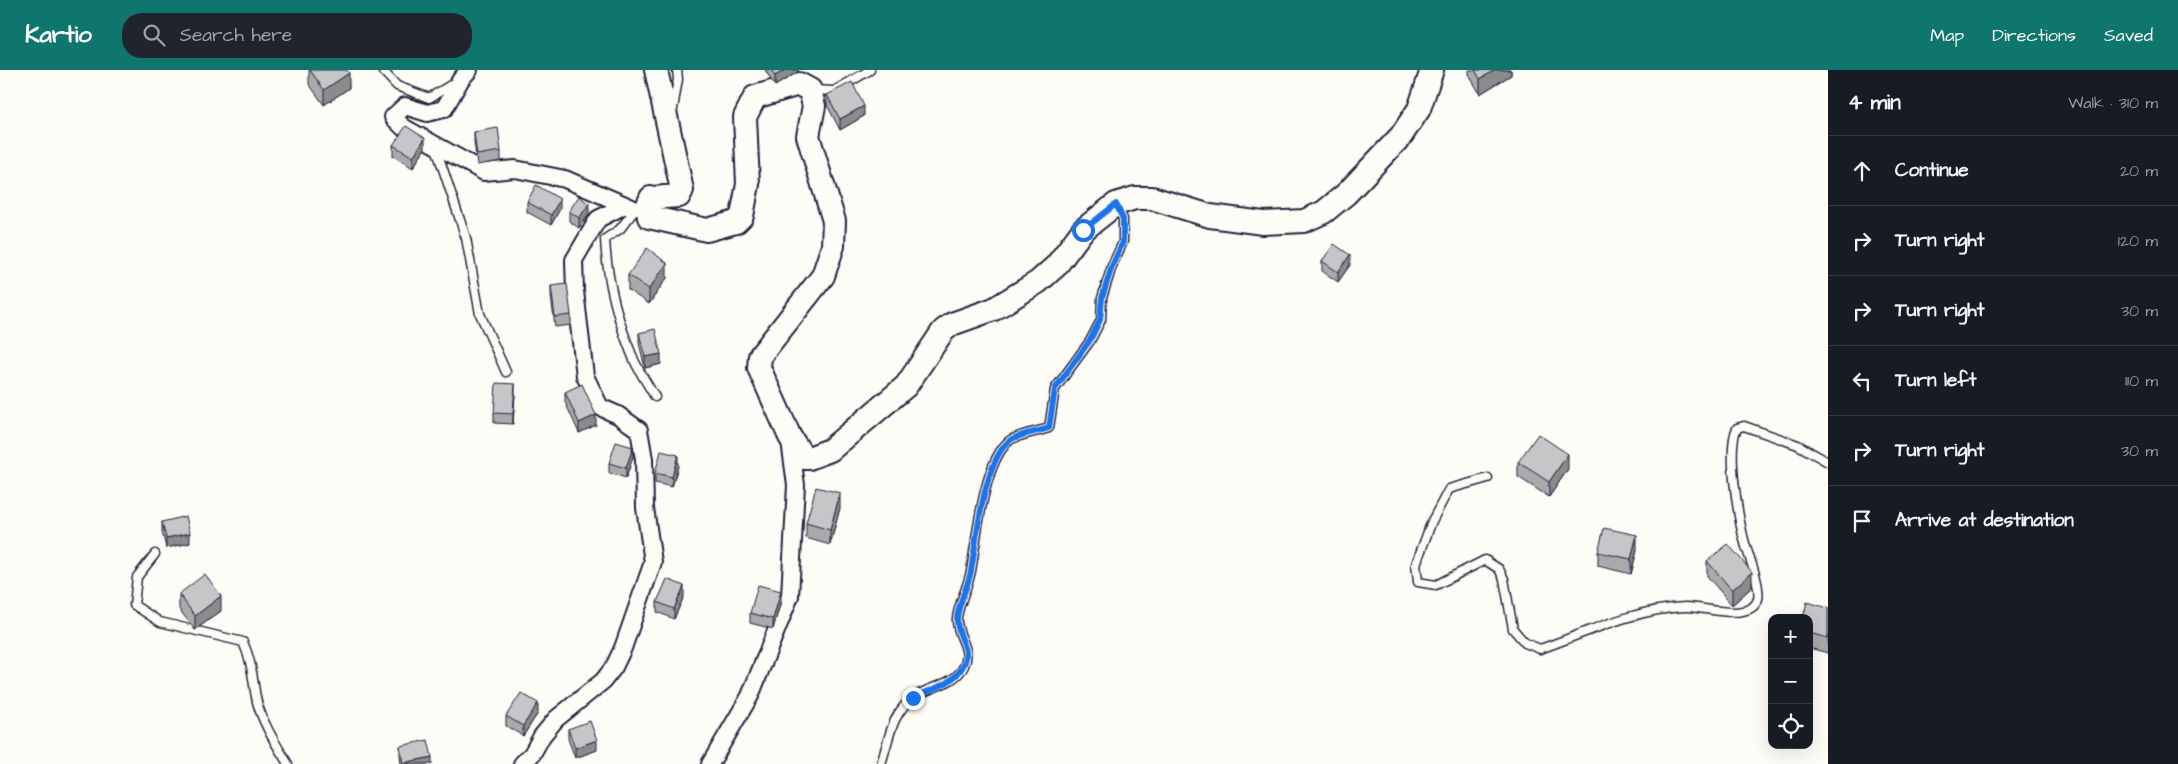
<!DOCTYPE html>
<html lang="en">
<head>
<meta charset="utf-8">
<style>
  :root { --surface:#171b24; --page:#20242c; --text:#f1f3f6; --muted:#9ea1a6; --line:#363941; --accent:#0f766e }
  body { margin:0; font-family:"Architects Daughter",sans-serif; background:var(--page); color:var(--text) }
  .controls { position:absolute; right:15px; bottom:15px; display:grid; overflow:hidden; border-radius:10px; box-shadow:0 5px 20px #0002 }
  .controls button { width:45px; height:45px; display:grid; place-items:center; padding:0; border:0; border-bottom:1px solid var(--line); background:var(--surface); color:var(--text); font:25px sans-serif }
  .stop { position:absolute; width:15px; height:15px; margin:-11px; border:4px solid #1a73e8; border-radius:50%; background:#fff }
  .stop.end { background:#1a73e8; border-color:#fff; box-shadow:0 1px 5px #0008 }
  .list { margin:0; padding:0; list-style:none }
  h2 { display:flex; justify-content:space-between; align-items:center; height:65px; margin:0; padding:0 20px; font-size:21px }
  h2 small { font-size:16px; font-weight:400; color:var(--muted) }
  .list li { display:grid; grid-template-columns:32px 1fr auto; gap:15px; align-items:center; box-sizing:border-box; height:70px; padding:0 20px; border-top:1px solid var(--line) }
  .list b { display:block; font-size:19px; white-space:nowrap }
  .list em { font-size:16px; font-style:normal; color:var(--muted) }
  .icon { flex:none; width:28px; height:28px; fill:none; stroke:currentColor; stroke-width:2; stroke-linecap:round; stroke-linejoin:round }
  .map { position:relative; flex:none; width:1828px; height:694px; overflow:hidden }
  header { display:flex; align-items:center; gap:30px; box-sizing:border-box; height:70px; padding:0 25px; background:var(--accent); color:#fff }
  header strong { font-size:24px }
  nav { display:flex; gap:28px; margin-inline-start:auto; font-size:18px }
  .search { width:350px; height:45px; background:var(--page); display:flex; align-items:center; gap:12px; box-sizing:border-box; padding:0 18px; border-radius:20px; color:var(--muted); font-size:19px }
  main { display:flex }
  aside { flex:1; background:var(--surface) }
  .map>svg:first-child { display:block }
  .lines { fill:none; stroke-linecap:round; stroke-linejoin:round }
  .lane-casing { stroke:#22223b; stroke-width:11 }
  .street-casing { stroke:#22223b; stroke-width:20 }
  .secondary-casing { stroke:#22223b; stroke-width:26 }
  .lane { stroke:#fdfcf7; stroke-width:8 }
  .street { stroke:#fdfcf7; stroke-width:16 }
  .secondary { stroke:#fdfcf7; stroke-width:22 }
  .wall { fill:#aaaaac; stroke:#22223b }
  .shaded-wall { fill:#8b8b8c; stroke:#22223b }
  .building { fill:#c6c6c8; stroke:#22223b }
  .route { stroke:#1a73e8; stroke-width:6 }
</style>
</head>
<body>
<header>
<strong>Kartio</strong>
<div class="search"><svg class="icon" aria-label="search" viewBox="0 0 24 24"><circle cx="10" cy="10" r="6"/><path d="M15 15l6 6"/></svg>Search here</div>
<nav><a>Map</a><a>Directions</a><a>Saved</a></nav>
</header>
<main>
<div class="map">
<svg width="1828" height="694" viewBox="0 0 1828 694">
  <rect width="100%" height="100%" fill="#fdfcf7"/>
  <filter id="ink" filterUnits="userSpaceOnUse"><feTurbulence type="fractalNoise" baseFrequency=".02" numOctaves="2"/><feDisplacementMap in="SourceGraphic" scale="10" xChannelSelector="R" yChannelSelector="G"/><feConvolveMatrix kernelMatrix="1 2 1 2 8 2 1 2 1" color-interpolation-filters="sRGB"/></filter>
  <g filter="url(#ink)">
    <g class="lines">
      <g class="lane-casing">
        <path id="lane" d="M382,0L397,16L429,28L454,13
          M812,20L834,21L870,0
          M673,39L678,9L677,0
          M436,78L466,168L480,244L506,302
          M635,140L620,159L605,169C607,210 618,252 634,290C640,303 648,315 655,327
          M1488,408L1449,419L1432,451L1416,494L1418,512L1436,515L1485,490L1499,499L1504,509L1513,559L1525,573L1540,579C1586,563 1634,539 1685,537C1703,536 1751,553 1758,529C1761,517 1750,489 1746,477C1739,453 1726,380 1737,358L1744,356L1798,375L1828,392
          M155,484L137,507L134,535L160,552L243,572C253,594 252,609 257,632C263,654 276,674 288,694
          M881,694C889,670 891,643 914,627C930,616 955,615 964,596C973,578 955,565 957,548C959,532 968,517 971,501C977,468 983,393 1009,371C1018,364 1038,362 1049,358L1055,319L1090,271L1101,250L1102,228L1112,196L1123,172V149L1117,136"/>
      </g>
      <g class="street-casing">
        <path id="street" d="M469,0L461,9L444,39L427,43L405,36L393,47L403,57L484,102L515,99L565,109L632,138
          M522,694L532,684L542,666L556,649L603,611L614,597L623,578L653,492L645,438L644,389L639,360L618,345L600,337L585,306L575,221L574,190L598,149L625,135
          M710,694L750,626L790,526L796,415L790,371"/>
      </g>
      <g class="secondary-casing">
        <path id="secondary" d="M656,0L682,120L679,126L651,128L647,137L649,147L707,160L736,152L742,146L748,114L745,47L755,27L799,14L810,20L814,36L808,66L834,151L833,176L823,206L760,286L759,298L790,367L804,388H809L830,380L906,316L943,261L952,254L994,239L1038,212L1056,196L1083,160L1116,134L1135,128H1152L1210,146L1263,153L1304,151L1324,142L1346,124L1401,66L1419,39L1432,0"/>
      </g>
      <use href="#lane" class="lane"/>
      <use href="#street" class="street"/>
      <use href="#secondary" class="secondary"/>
    </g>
    <path class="wall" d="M309,0H347L349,18L324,35L309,14Z
      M765,0H798V2L775,16Z
      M1469,0H1511V5L1480,24L1469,5Z
      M827,25L864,46L840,60L827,35Z
      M474,62L501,81V91L477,95L474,72Z
      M393,75L425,78L413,98L393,86Z
      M527,132L560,139L551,155L527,142Z
      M569,141L589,144L579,158L569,151Z
      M1322,191L1350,195L1338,212L1322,201Z
      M628,205L667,208L649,234L628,220Z
      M551,216L571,245V255L555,257L551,226Z
      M639,263L661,294L645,298L639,273Z
      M565,322L596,355L579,363L565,332Z
      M515,324L513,354L494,353V343Z
      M633,387L626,408L609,403V393Z
      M1518,392L1568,399L1549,427L1518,407Z
      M678,396L672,417L655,413V403Z
      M840,438L830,475L806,468V453Z
      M162,452L190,473L166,478L162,462Z
      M1637,480L1631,504L1598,496V482Z
      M1707,491L1752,517L1732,535L1707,506Z
      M179,524L221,541L195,560L179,539Z
      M684,526L674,549L657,542V532Z
      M781,531L773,559L750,553V543Z
      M1828,538V583L1809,578V548Z
      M538,643L523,666L506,656V646Z
      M568,659L597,680L575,688L568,669Z
      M400,676L432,694H401L400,686Z"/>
    <path class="shaded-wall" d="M785,0H798V2L775,16V6Z
      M1495,0H1511V5L1480,24V9Z
      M349,3V18L324,35V20Z
      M864,36V46L840,60V49Z
      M425,68V78L413,98V87Z
      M560,129V139L551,155V145Z
      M589,134V144L579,158V148Z
      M1350,185V195L1338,212V202Z
      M667,193V208L649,234V219Z
      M661,284V294L645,298V287Z
      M515,314V324L513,354V344Z
      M596,345V355L579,363V353Z
      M633,377V387L626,408V398Z
      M1568,384V399L1549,427V412Z
      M678,385V396L672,417V407Z
      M840,423V438L830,475V460Z
      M190,463V473L166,478V468Z
      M1637,465V480L1631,504V489Z
      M1752,502V517L1732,535V520Z
      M684,516V526L674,549V539Z
      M781,521V531L773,559V549Z
      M221,526V541L195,560V546Z
      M538,633V643L523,666V656Z
      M597,670V680L575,688V678Z
      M432,687V694H403V693Z"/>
    <path class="building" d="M310,0H347L349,3L324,20Z
      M771,0H785L775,6Z
      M1475,0H1495L1480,9Z
      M852,12L864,36L840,49L827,25Z
      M406,56L425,68L413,87L393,75Z
      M498,58L501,81L477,85L474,62Z
      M536,115L560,129L551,145L527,132Z
      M579,126L589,134L579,148L569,141Z
      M1334,174L1350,185L1338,202L1322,191Z
      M647,178L667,193L649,219L628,205Z
      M567,214L571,245L555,247L551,216Z
      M655,259L661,284L645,287L639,263Z
      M496,313L515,314L513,344L494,343Z
      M582,314L596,345L579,353L565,322Z
      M1538,364L1568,384L1549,412L1518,392Z
      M616,372L633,377L626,398L609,393Z
      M661,381L678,385L672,407L655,403Z
      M816,417L840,423L830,460L806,453Z
      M186,446L190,463L166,468L162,452Z
      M1604,458L1637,465L1631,489L1598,482Z
      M1728,474L1752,502L1732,520L1707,491Z
      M205,504L221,526L195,546L179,524Z
      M667,509L684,516L674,539L657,532Z
      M758,515L781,521L773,549L750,543Z
      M1807,532L1828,538V568L1809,563V548H1803Z
      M521,623L538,633L523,656L506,646Z
      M590,651L597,670L575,678L568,659Z
      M428,670L432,687L403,693L400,676Z"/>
  </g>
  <g class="lines" filter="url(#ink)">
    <path class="route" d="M913,628C930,620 954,614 963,596C973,579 956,566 957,549C958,533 968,517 971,501C977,468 983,394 1009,371C1018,364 1038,362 1049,358L1055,319L1090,270L1100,250L1102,228L1112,196L1123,172V149L1116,134L1083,160"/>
  </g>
</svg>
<div class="controls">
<button>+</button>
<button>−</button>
<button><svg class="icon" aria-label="locate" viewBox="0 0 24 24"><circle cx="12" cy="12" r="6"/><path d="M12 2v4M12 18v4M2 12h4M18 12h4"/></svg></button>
</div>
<div class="stop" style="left:1083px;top:160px"></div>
<div class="stop end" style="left:913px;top:628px"></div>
</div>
<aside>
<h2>4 min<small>Walk · 310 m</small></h2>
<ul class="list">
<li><svg class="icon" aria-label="ahead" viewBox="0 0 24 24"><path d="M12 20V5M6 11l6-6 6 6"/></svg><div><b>Continue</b></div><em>20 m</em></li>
<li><svg class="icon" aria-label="right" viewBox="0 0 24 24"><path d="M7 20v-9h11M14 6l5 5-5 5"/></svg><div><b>Turn right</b></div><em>120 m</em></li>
<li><svg class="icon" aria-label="right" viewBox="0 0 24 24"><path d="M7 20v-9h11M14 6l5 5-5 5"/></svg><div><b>Turn right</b></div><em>30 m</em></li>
<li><svg class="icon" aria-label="left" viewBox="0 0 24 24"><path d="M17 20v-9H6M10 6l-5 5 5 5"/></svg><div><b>Turn left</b></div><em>110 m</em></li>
<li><svg class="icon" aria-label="right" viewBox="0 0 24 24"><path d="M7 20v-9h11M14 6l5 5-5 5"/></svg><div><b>Turn right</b></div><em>30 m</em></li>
<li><svg class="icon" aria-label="arrive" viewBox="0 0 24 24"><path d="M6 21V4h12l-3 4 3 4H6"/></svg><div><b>Arrive at destination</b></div></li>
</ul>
</aside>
</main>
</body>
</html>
